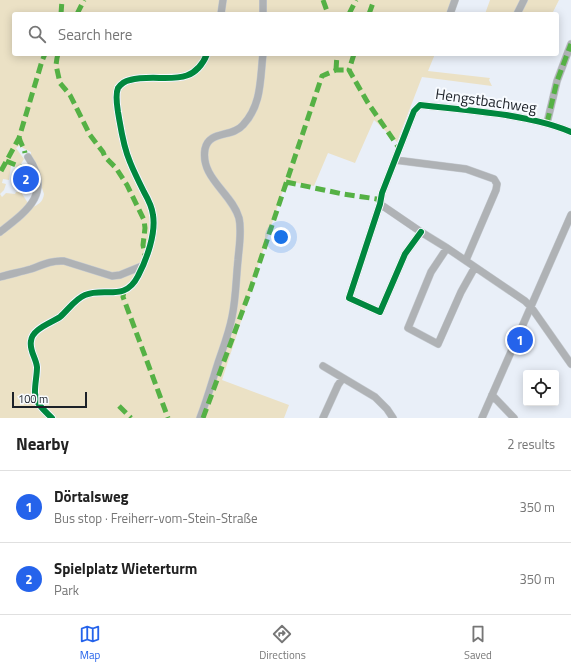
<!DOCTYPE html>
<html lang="en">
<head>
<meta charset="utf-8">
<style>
  :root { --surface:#fff; --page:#f6f6f6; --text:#222; --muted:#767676; --line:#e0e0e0; --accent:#2563eb }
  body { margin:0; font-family:"Titillium Web",sans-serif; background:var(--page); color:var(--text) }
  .controls { position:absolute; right:12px; bottom:12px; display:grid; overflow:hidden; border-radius:4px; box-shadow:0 2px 10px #0003 }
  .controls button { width:36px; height:36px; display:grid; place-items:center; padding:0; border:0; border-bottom:1px solid var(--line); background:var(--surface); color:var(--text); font:20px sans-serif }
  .scale { position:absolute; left:12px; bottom:10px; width:75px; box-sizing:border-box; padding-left:4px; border:2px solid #1c2128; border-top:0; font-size:11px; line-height:14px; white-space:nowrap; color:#1c2128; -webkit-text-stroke:3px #f8fbff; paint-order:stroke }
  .you { position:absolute; left:281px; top:237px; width:14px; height:14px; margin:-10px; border:3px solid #fff; border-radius:50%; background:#1a73e8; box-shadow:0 0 0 6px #1a73e833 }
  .badge { display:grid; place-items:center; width:26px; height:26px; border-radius:50%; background:var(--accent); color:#fff; font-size:13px; font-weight:700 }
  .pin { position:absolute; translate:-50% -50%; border:2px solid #fff; box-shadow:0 1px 4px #0006 }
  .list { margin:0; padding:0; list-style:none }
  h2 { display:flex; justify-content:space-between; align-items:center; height:52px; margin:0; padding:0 16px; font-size:17px }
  h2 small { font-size:13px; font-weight:400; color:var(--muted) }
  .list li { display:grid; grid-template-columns:26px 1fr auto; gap:12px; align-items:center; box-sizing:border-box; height:72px; padding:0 16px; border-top:1px solid var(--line) }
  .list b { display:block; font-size:15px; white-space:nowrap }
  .list p { margin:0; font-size:13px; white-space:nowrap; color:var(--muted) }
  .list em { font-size:13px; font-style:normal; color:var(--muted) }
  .icon { flex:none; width:22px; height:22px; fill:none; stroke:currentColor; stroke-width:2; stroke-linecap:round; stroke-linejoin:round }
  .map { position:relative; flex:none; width:571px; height:418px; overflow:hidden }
  .search { position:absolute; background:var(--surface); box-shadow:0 2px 10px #0003; left:12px; right:12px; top:12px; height:44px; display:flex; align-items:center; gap:10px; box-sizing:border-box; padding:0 14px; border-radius:4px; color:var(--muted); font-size:15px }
  .sheet { height:196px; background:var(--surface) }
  nav { display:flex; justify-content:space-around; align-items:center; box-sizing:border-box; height:56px; border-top:1px solid var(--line); background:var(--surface); font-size:11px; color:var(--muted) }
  nav a { display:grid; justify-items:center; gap:2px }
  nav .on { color:var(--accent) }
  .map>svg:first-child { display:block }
  .green { fill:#ebe1c5; fill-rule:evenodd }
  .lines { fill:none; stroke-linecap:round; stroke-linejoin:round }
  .minor-casing { stroke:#c6cbd1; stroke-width:8 }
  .minor { stroke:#afb2b5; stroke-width:7 }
  .quiet { stroke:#55b145; stroke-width:5; stroke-dasharray:10 5; stroke-linecap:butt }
  .cycleway-casing { stroke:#f8fbff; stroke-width:8 }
  .cycleway { stroke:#00873e; stroke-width:6 }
  .labels { text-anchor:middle; stroke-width:4; stroke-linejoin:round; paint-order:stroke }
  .street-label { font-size:15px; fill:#1c2128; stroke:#f8fbff }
</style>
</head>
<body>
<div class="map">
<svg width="571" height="418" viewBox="0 0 571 418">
  <rect width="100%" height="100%" fill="#e9eff8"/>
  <path class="green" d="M0,0H453L447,14H14V54H435L428,71L490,78L489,80L492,86L422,77L397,142L374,120L355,163L328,153L314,186L286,181L250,290L251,291L222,380L289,405L284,418H0ZM20,145L23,148L31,152V156L44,194C43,202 38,205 31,208L21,192H16L15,194L6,193L2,197L0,194L4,190L6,184L2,183L3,179L9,180L11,166L19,167L24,159L16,148Z
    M490,0H522L521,2H519L514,14H485Z
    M528,0H559L552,14H521Z
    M27,170L31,171V176L29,183L22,181L25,172Z"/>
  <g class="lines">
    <g class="minor-casing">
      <path id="minor" d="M263,0V14
        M221,14L223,0
        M450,14L455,0
        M517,14L524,0
        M547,123L557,81L571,44
        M395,160L466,169L494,179L497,184L496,190L466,260
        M380,204L421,232L447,248L525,301L531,307L571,364
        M0,232C27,211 53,193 28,157
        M421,232L405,254L380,312L349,298L380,204L382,193L414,111L420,105C449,108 477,111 506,115C528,119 550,123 571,132
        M447,248L431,272L408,328L438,344L461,292L475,267
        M0,277C10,274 21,272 31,269C42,265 52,260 64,261L112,276L120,275L142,266
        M323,366L375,397L387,409L393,418
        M492,395L514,418
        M52,418C45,411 34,403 35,391C35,383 37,375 37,367C36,358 29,350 31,341C32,329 51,323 60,317C68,310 75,299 85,295C105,287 125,302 138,276C147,259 156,233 153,215C152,207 148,199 144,192C139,182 134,172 130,162C123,146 121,129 118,112C117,105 115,95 118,88C121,84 125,81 130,80C160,72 192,91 207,54
        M200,418C207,400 212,382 218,363C223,348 229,333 232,317C236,298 236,279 238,260C239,247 242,231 239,218C232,193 200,178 205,149C209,130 232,138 243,125C262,105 260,79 263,54
        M323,418L338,385L343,378
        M482,418L571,215"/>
    </g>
    <use href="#minor" class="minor"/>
    <path class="quiet" d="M323,0L328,14
      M61,14L62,0
      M77,14L84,0
      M349,14L356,0
      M369,14L374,0
      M58,54L57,58L56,65L60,83L70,95L90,135L103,152L105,157L116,168L127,185L144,220L145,228L143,245L145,255
      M354,54L349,70L368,103L399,148
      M336,70L337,54
      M547,123L557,81L571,44
      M19,137C20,143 24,147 25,153
      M6,161L21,167
      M1,171L19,138L42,61L45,54
      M286,182L343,194L377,199L380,204
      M124,290L123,297L157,388L168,418
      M119,406L131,418
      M203,418L251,288L322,76L336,70H349"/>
    <g class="cycleway-casing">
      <path id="cycleway" d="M421,232L405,254L380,312L349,298L380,204L382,193L414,111L420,105C449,108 477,111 506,115C528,119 550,123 571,132
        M52,418C45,411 34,403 35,391C35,383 37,375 37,367C36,358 29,350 31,341C32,329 51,323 60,317C68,310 75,299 85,295C105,287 125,302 138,276C147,259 156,233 153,215C152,207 148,199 144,192C139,182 134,172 130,162C123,146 121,129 118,112C117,105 115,95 118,88C121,84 125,81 130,80C160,72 192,91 207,54"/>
    </g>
    <use href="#cycleway" class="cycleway"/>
  </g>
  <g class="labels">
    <g class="street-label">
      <text transform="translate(486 101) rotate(8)" y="5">Hengstbachweg</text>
    </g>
  </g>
</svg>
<div class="controls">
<button><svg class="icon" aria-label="locate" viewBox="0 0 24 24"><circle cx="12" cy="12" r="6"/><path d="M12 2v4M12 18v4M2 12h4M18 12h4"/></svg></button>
</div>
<div class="scale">100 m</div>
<div class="you"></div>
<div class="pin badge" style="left:520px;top:340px">1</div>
<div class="pin badge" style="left:26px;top:179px">2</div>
<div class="search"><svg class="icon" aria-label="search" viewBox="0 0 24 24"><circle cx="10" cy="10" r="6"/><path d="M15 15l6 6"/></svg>Search here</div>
</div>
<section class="sheet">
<h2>Nearby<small>2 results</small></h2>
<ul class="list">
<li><span class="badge">1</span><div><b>Dörtalsweg</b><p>Bus stop · Freiherr-vom-Stein-Straße</p></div><em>350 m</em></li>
<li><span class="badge">2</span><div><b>Spielplatz Wieterturm</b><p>Park</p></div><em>350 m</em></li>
</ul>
</section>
<nav>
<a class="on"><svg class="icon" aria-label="map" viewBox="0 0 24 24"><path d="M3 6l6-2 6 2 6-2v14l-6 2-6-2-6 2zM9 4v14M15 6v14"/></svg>Map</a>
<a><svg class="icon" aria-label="directions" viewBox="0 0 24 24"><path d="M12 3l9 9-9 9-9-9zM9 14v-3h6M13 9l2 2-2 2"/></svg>Directions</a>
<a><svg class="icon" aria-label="saved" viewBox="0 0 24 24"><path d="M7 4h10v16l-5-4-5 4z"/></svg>Saved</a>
</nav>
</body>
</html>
